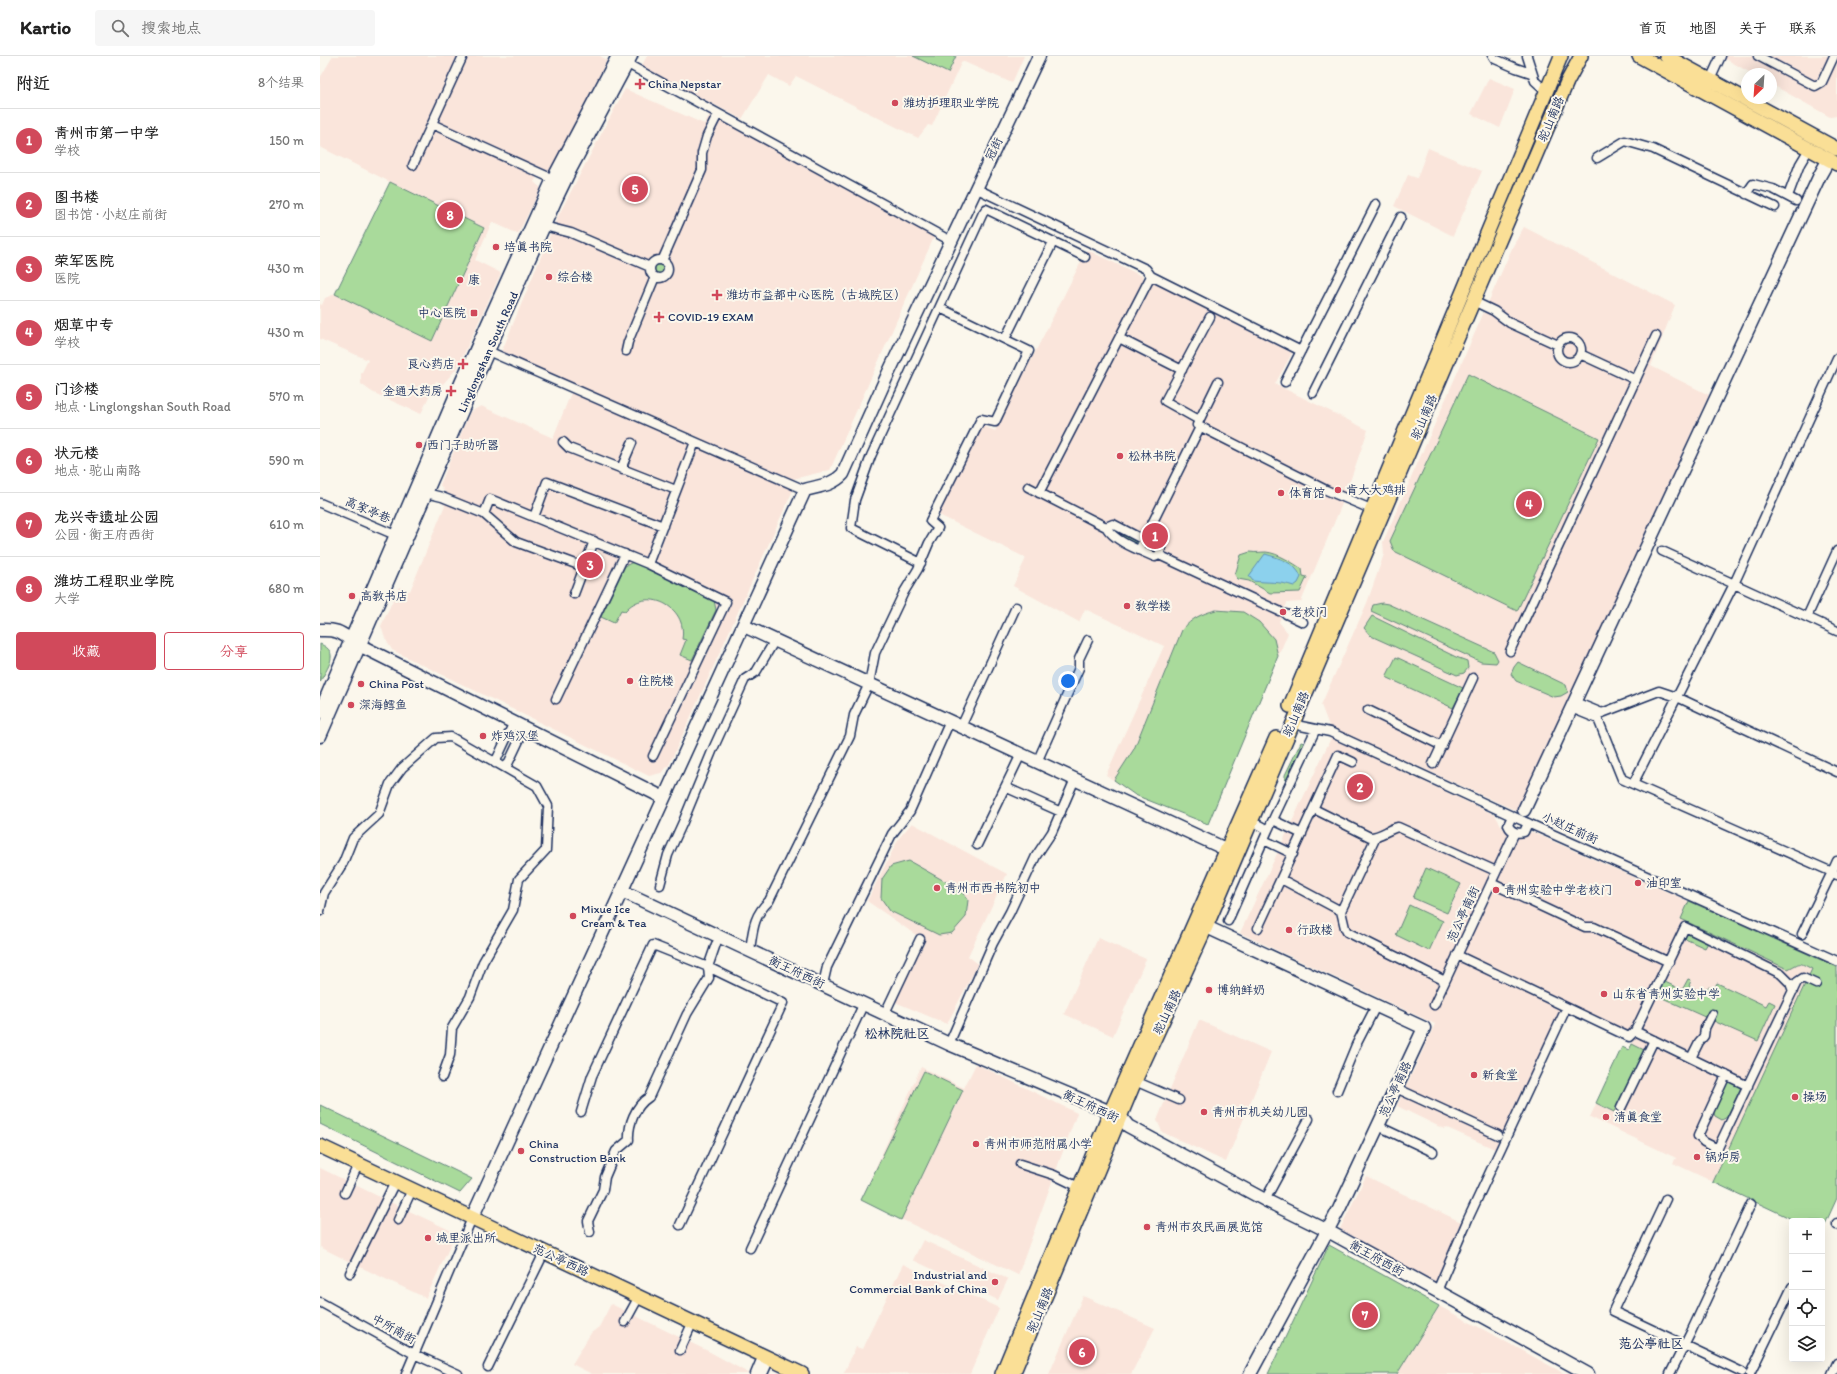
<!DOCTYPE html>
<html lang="zh">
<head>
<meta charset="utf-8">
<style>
  :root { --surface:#fff; --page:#f6f6f6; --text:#222; --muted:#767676; --line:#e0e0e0; --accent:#d1495b }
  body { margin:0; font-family:Itim,"LXGW WenKai TC",sans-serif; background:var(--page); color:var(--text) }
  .controls { position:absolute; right:12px; bottom:12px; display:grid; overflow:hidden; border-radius:4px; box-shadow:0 4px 16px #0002 }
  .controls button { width:36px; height:36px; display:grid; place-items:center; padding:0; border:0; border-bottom:1px solid var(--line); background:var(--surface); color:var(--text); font:20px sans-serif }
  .compass { position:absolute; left:1421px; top:12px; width:36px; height:36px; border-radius:50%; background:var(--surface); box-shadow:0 4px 16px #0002; rotate:205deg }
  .you { position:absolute; left:748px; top:625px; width:14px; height:14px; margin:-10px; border:3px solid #fff; border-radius:50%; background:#1a73e8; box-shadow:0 0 0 6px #1a73e833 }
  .badge { display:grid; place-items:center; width:26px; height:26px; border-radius:50%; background:var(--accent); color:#fff; font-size:13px; font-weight:700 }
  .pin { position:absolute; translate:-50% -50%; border:2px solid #fff; box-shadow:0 1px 4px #0006 }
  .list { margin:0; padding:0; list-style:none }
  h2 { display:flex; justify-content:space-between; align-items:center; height:52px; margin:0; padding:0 16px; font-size:17px }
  h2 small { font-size:13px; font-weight:400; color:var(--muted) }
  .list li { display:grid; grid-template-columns:26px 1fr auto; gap:12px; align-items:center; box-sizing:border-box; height:64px; padding:0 16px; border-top:1px solid var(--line) }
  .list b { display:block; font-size:15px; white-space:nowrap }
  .list p { margin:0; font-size:13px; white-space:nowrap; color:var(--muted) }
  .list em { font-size:13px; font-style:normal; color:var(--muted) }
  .actions { display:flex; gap:8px; padding:12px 16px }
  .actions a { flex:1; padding:9px 0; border:1px solid var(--accent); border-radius:4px; text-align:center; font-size:14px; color:var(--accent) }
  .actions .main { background:var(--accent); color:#fff }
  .icon { flex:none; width:22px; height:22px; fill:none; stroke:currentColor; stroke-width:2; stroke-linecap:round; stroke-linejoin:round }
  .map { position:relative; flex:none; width:1517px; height:1318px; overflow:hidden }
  header { display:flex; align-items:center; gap:24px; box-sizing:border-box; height:56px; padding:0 20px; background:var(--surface); border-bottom:1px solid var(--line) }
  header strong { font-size:19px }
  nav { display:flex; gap:22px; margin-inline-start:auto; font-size:14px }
  .search { width:280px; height:36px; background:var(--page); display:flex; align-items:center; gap:10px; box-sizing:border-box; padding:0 14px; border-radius:4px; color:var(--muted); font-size:15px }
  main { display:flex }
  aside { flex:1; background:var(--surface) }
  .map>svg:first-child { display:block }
  .built { fill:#fae5db }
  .green { fill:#a9da9b; stroke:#62847c }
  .water { fill:#8cd1ed; stroke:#5f90b4 }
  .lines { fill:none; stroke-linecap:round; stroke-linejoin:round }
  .street-casing { stroke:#1b2f5e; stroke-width:11 }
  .secondary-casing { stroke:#1b2f5e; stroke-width:15 }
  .primary-casing { stroke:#1b2f5e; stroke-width:16 }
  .street { stroke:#fbf7ec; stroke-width:8 }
  .secondary { stroke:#fbf7ec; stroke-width:12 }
  .primary { stroke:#fadf96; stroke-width:13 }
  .poi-dot { fill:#d1495b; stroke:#fbf7ec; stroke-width:1.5 }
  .labels { text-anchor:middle; stroke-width:4; stroke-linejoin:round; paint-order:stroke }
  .poi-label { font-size:12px; fill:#1b2f5e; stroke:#fbf7ec; text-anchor:start }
  .street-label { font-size:12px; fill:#1b2f5e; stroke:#fbf7ec }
  .neighbourhood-label { font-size:13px; font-weight:bold; fill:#1b2f5e; stroke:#fbf7ec }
</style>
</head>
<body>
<header>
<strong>Kartio</strong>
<div class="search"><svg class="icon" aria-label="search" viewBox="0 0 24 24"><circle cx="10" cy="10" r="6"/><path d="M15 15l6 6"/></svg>搜索地点</div>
<nav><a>首页</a><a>地图</a><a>关于</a><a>联系</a></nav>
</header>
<main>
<aside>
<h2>附近<small>8个结果</small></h2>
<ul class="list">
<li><span class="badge">1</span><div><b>青州市第一中学</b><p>学校</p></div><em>150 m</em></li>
<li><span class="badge">2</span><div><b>图书楼</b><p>图书馆 · 小赵庄前街</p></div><em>270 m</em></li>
<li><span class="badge">3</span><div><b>荣军医院</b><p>医院</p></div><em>430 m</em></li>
<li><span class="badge">4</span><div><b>烟草中专</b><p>学校</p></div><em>430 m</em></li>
<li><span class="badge">5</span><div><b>门诊楼</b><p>地点 · Linglongshan South Road</p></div><em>570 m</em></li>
<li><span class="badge">6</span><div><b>状元楼</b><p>地点 · 驼山南路</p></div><em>590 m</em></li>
<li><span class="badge">7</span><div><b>龙兴寺遗址公园</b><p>公园 · 衡王府西街</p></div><em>610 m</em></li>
<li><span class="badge">8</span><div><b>潍坊工程职业学院</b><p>大学</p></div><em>680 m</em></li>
</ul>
<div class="actions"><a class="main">收藏</a><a>分享</a></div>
</aside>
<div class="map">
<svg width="1517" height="1318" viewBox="0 0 1517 1318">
  <rect width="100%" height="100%" fill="#fbf7ec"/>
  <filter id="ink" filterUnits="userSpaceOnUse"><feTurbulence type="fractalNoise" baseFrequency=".025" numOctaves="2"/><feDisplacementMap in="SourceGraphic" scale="8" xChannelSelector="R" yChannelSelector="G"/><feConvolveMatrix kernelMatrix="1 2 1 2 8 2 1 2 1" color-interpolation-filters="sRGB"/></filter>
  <g filter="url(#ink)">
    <path class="built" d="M13,0H280L287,4L230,115L221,113L214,126L221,132L198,178L172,166L155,204L181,217L138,311L123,328L116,325L101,358L52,336L41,328V318L48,304L0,283V248L2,249L5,242L15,238L70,126L0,91V22Z
      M327,0H704L692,27L642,5L612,70L608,69L598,82L476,20L469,30L449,19L422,63L321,11Z
      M1400,0H1517V60L1510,61L1451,28V18H1433Z
      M1169,22L1195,33L1180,72L1151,58Z
      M305,33L384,68L391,57L614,181L510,414L473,423L181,297L237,162Z
      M1108,92L1162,115L1133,180L1074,150L1088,119L1097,122Z
      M1204,171L1355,249L1331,310L1389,339L1197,755L1009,670L1001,649L1047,547L1064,498L1063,486L1193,190Z
      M767,194L822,220L824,226L830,229L833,226L972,297L955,328L1048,374L1022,448L981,546L967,547L959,566L968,577L888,768L815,739L786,719L844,590L765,553L759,566L693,530L706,502L617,458L663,370L675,375Z
      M251,337L473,434L349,709L341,717L329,720L72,594L65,582L61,570L79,531L90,535L125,449L120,446L125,436L120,429L150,356L161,350L233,382Z
      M1011,682L1175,759L1184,774L1201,782L1212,776L1517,911V1142L1502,1175V1165H1476L1353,1107L1356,1102L1270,1061L1302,991L1309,994L1313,986L1242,952L1177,1094L1125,1071L1124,1073L1077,1050L1115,968L920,877Z
      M592,767L687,818L648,900L658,908L627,968L575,946L604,887L596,879L547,845L579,782Z
      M778,882L826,903L793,980L744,958Z
      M879,964L951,996L906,1106L842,1076L837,1064Z
      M656,1008L757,1057L698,1219L541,1144L601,1011L644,1032Z
      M0,1112L64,1143L32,1207L0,1191Z
      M1046,1120L1143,1167L1115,1227L1020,1173Z
      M70,1146L136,1177L106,1242L38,1210Z
      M603,1184L688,1223L678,1244L593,1204Z
      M583,1208L679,1252L650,1318L524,1317L536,1291L542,1293Z
      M763,1240L835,1272L811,1318H729Z
      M291,1248L390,1296L430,1318H272L252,1308L271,1277L279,1271Z
      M1119,1250L1183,1284L1245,1318H1077Z"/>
    <path class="green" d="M593,0H636L628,17Z
      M70,126L164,172L112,285L15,238Z
      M333.5 213a5.5 5.5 0 1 1 11 0a5.5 5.5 0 1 1-11 0Z
      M1148,318L1279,382L1197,555L1074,495L1070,485Z
      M798,474L819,485L817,489L796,478Z
      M930,496C936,497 940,496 946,496C958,497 973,507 982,513L983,520L987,521L980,536L950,537L929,525L918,523L915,519L921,499Z
      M313,506L394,544L396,554L372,604L360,599L366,584L362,583C368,550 326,530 305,555L301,554L294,567L281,561L305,510Z
      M1062,547L1068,548L1174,596L1178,604L1176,607L1161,606L1051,555L1053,549Z
      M896,554L923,556L939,566L954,583L958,600L888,768L815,739L794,724L814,693L862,574C872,562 881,558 896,554Z
      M1052,560L1136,601L1147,605L1148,612L1144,617L1137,619L1051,580L1044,572Z
      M0,588C21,596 7,612 0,626Z
      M1076,601L1143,632L1133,652L1066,621Z
      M1198,606L1246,629L1248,636L1241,640L1234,641L1196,625L1191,618L1194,611Z
      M981,686L987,688L967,726L965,723V719Z
      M589,805L642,835L648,844L646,861L632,877L619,879L570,855L561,842L562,823L571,810Z
      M1106,812L1141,828L1127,857L1093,842Z
      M1369,845L1517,911V1142L1502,1175V1165H1476L1393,1126L1492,913C1477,905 1481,907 1468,913L1463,911L1361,863Z
      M1089,849L1123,865L1109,895L1076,879Z
      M1367,874L1389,885L1385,892L1363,882Z
      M1368,923L1371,924L1369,930L1379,935L1389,931L1394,933L1397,927L1446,950L1449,945L1455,948L1438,985L1336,939L1343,925L1362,934Z
      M1312,988L1324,994L1294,1056L1276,1047L1302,991L1309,994Z
      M604,1015L643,1034L581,1164L541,1144Z
      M1409,1023L1422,1029L1407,1061L1402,1064L1395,1060L1393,1055Z
      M0,1049L140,1117L152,1123L140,1137L0,1068Z
      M1009,1189L1119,1250L1077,1318H948Z"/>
    <path class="water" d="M945,498C959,502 975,506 981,521L978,527L974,530C958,525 949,527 933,525L929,520Z"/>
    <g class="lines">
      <g class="street-casing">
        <path id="street" d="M1173,0L1175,3L1196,12L1211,17
          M1207,0L1215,25L1227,36
          M1438,0L1495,30L1502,26L1514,0
          M304,6L631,185
          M1390,24L1401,0
          M112,68L233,123
          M1277,102L1305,85L1333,93L1455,151
          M93,109L143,0
          M655,132L826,213L831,220L981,295
          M1426,138L1433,128L1453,133L1476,145
          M1468,140L1480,108L1489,93
          M224,170L251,177L330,211
          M330 213a9 9 0 1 1 18 0a9 9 0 1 1-18 0Z
          M342,205L382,114V97L387,80L398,58
          M1153,245L1174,255L1190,267L1238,289
          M799,282L862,314
          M1237 294a12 12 0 1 1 24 0a12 12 0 1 1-24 0Z
          M685,283L733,186
          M168,295L485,434
          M306,295L308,286L335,221
          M1260,298L1316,324
          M1517,302L1414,528L1313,728L1512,816L1517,805
          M898,326L877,369L1006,434L1051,453
          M965,326L1056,148
          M993,337L1081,161
          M879,364L845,345L890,261
          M243,386L249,392L356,434
          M303,414V408L312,387
          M708,431L786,471C795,486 819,494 835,501L839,499L959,555
          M106,437L122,441L164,458L196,486L264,511
          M719,437L831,220
          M0,447L80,481
          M164,458L170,443L328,508L406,546L333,700
          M214,461L227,426L343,470
          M786,471L793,468L841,493L839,499
          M819,494L880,371
          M1342,495L1517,575
          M601,507L531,472L535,444L551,400L663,157L666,153L765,201
          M328,508L375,386
          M254,538L274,485
          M966,558L983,566
          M1487,561L1517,495
          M1190,595L1336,280
          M236,643L305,498
          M1255,646L1282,657L1339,635L1357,641L1517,716
          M1251,652L1278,663L1302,723L1313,728
          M1048,654L1122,690
          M972,666L981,670L1010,676L1192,760L1517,905
          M641,671L696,551
          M717,706L759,612V603L768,584
          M175,707L194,666
          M1113,708L1153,622
          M186,712L205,672
          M685,731L741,756
          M994,753L1050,781C1061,781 1068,773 1078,771L1176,815
          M1192,760L1188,769C1191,776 1197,778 1204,776L1208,767
          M953,764L982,778
          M939,769L948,774
          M944,784L973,798
          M657,789L701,698
          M961,823L1021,855L1025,872L1027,876L1125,925
          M1171,827L1265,871H1274L1349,906
          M340,829L348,799L363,766L393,693L425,623L436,616L455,584
          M0,855L4,837L23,807L33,782L59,758L70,728L82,712L116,682L131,681L217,730L228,750L226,794L199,823L193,854L163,906L150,941L132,972L130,999L122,1021
          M1021,855L1056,781
          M908,865L948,774L994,677
          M938,872L1018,699L1033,706
          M1482,878L1512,816L1517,819
          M430,894C433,874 433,860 449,845L530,680L534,659L549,628L555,597L584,536L598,513L609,487L618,472L610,465L661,363L675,366L709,295L620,252
          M1137,899L1309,981L1315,975L1365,871L1461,918L1470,927L1473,935
          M503,928L507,911L572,778L590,755L630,665
          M1114,949L1195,776
          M565,957L600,883
          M1315,975L1428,1030
          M629,988L673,887L690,856L716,800L732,776L755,723
          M1371,1002L1379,986L1384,980L1385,972L1392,958
          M815,1025L859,1044
          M1076,1032L1178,1079
          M1017,1035L1036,989L1056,950
          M1301,1052L1334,984
          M261,1056L272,1020L333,889L388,911L463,947L360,1169
          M1058,1070L1113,1096
          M1398,1093L1384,1086L1378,1080L1406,1019
          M1395,1098L1477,926L1483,922L1496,928
          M700,1108L734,1119L763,1133
          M25,1137L36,1113
          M1346,1143L1293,1255L1422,1316
          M945,1144L989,1063
          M78,1164L90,1138
          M1517,1167V1169
          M270,1176L268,1165L283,1134L285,1121L296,1095L309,1084C308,1069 315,1050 329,1041L367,958L389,922L388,911L396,888
          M430,1192L544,947
          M30,1217L73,1130
          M1117,1235L1148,1163L1244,957
          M0,1246L94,1298L138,1318
          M305,1266L316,1246
          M360,1294L370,1272
          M168,1311L222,1201
          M86,1318L152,1162
          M435,1318L440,1306
          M443,1318L447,1309
          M1350,1318L1371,1276L1431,1148
          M1430,1318L1472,1231
          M1512,1318L1517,1307"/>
      </g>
      <g class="secondary-casing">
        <path id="secondary" d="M424,570L914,797
          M0,574C21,573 22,579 39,589L344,742
          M0,656L141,327L233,123L298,0
          M0,680L168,295L235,145L250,114L311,0
          M1204,754L1500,119L1509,103
          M302,835L629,988L800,1060L808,1070L945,1144L1006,1174L1268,1318
          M878,867L1104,972L1019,1153L930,1318
          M152,1162L485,434C499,430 513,429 523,418L568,318L719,0"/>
      </g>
      <g class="primary-casing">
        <path id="primary" d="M1319,0L1517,108
          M1346,0L1517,93
          M970,650L1241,0
          M0,1090L482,1318
          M682,1318L790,1057L956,682
          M693,1318L815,1025L886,871L1247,26L1261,0"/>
      </g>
      <use href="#street" class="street"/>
      <use href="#secondary" class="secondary"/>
      <use href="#primary" class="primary"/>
    </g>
  </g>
  <g class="poi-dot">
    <path d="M318 22h4v4h4v4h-4v4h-4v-4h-4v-4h4z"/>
    <circle cx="575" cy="47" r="4"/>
    <circle cx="176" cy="191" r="4"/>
    <circle cx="229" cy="221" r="4"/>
    <circle cx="140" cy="224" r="4"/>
    <path d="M395 233h4v4h4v4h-4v4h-4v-4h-4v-4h4z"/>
    <rect x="150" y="253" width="8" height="8" rx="2"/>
    <path d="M337 255h4v4h4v4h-4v4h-4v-4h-4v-4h4z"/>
    <path d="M141 302h4v4h4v4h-4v4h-4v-4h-4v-4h4z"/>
    <path d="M129 329h4v4h4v4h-4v4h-4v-4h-4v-4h4z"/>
    <circle cx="99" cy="389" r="4"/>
    <circle cx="800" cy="400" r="4"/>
    <circle cx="1018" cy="434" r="4"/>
    <circle cx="961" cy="437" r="4"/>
    <circle cx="32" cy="540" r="4"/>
    <circle cx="807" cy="550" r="4"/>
    <circle cx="963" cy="556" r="4"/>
    <circle cx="310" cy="625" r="4"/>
    <circle cx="41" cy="628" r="4"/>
    <circle cx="31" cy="649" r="4"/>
    <circle cx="163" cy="680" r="4"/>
    <circle cx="1318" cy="827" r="4"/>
    <circle cx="617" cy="832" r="4"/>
    <circle cx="1176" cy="834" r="4"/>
    <circle cx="253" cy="860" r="4"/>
    <circle cx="969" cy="874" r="4"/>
    <circle cx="889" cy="934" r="4"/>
    <circle cx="1284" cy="938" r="4"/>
    <circle cx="1154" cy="1019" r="4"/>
    <circle cx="1475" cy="1041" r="4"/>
    <circle cx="884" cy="1056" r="4"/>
    <circle cx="1286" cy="1061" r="4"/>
    <circle cx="656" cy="1088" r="4"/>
    <circle cx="201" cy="1095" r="4"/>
    <circle cx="1377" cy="1101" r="4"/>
    <circle cx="827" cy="1171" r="4"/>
    <circle cx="108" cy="1182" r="4"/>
    <circle cx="675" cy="1226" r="4"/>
  </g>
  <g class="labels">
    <g class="poi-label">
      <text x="328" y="32">China Nepstar</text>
      <text x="583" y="51">潍坊护理职业学院</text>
      <text x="184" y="195">培真书院</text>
      <text x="237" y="225">综合楼</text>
      <text x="148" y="228">康</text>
      <text x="406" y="243">潍坊市益都中心医院（古城院区）</text>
      <text x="146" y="261" text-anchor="end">中心医院</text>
      <text x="348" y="265">COVID-19 EXAM</text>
      <text x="135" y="312" text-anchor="end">良心药店</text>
      <text x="123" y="339" text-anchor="end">金通大药房</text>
      <text x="107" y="393">西门子助听器</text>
      <text x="808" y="404">松林书院</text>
      <text x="1026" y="438">肯大大鸡排</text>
      <text x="969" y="441">体育馆</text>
      <text x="40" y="544">高教书店</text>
      <text x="815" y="554">教学楼</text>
      <text x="971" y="560">老校门</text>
      <text x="318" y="629">住院楼</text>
      <text x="49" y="632">China Post</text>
      <text x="39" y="653">深海鳕鱼</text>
      <text x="171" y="684">炸鸡汉堡</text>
      <text x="1326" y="831">油印室</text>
      <text x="625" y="836">青州市西书院初中</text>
      <text x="1184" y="838">青州实验中学老校门</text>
      <text x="261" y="857">Mixue Ice<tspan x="261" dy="14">Cream &amp; Tea</tspan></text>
      <text x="977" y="878">行政楼</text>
      <text x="897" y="938">博纳鲜奶</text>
      <text x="1292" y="942">山东省青州实验中学</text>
      <text x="1162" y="1023">新食堂</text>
      <text x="1483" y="1045">操场</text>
      <text x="892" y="1060">青州市机关幼儿园</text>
      <text x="1294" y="1065">清真食堂</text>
      <text x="209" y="1092">China<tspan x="209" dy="14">Construction Bank</tspan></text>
      <text x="664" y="1092">青州市师范附属小学</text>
      <text x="1385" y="1105">锅炉房</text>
      <text x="835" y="1175">青州市农民画展览馆</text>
      <text x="116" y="1186">城里派出所</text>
      <text x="667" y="1223" text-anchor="end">Industrial and<tspan x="667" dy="14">Commercial Bank of China</tspan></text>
    </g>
    <g class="street-label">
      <text transform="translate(1231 63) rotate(-67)" y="4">驼山南路</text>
      <text transform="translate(674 93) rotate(-64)" y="4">冠街</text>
      <text transform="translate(168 296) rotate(-66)" y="4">Linglongshan South Road</text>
      <text transform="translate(1104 361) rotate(-67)" y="4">驼山南路</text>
      <text transform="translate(48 454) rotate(23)" y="4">高家亭巷</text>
      <text transform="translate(976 658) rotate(-67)" y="4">驼山南路</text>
      <text transform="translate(1250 772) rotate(24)" y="4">小赵庄前街</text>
      <text transform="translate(1143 858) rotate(-65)" y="4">范公亭南街</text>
      <text transform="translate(477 916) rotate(25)" y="4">衡王府西街</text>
      <text transform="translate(847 956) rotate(-65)" y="4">驼山南路</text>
      <text transform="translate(1075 1033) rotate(-65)" y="4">范公亭南路</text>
      <text transform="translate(771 1050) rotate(25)" y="4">衡王府西街</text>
      <text transform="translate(1057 1202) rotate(29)" y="4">衡王府西街</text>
      <text transform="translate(241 1204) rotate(25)" y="4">范公亭西路</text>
      <text transform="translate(720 1254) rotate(-67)" y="4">驼山南路</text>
      <text transform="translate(74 1273) rotate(29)" y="4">中所南街</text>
    </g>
    <g class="neighbourhood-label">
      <text x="577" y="982">松林院社区</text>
      <text x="1331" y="1292">范公亭社区</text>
    </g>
  </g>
</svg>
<div class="controls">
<button>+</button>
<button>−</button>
<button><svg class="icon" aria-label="locate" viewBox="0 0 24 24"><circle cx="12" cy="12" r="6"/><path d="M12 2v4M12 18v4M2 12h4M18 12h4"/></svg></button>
<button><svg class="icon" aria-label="layers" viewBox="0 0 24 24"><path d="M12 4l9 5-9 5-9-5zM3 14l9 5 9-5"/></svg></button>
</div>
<svg class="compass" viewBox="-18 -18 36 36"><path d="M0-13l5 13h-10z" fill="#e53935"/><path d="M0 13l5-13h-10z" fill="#767676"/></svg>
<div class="you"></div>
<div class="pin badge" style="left:835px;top:480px">1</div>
<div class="pin badge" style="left:1040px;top:731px">2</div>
<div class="pin badge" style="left:270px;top:509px">3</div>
<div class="pin badge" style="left:1209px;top:448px">4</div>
<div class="pin badge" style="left:315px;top:133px">5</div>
<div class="pin badge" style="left:762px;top:1296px">6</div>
<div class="pin badge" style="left:1045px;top:1259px">7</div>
<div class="pin badge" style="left:130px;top:159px">8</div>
</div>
</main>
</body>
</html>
